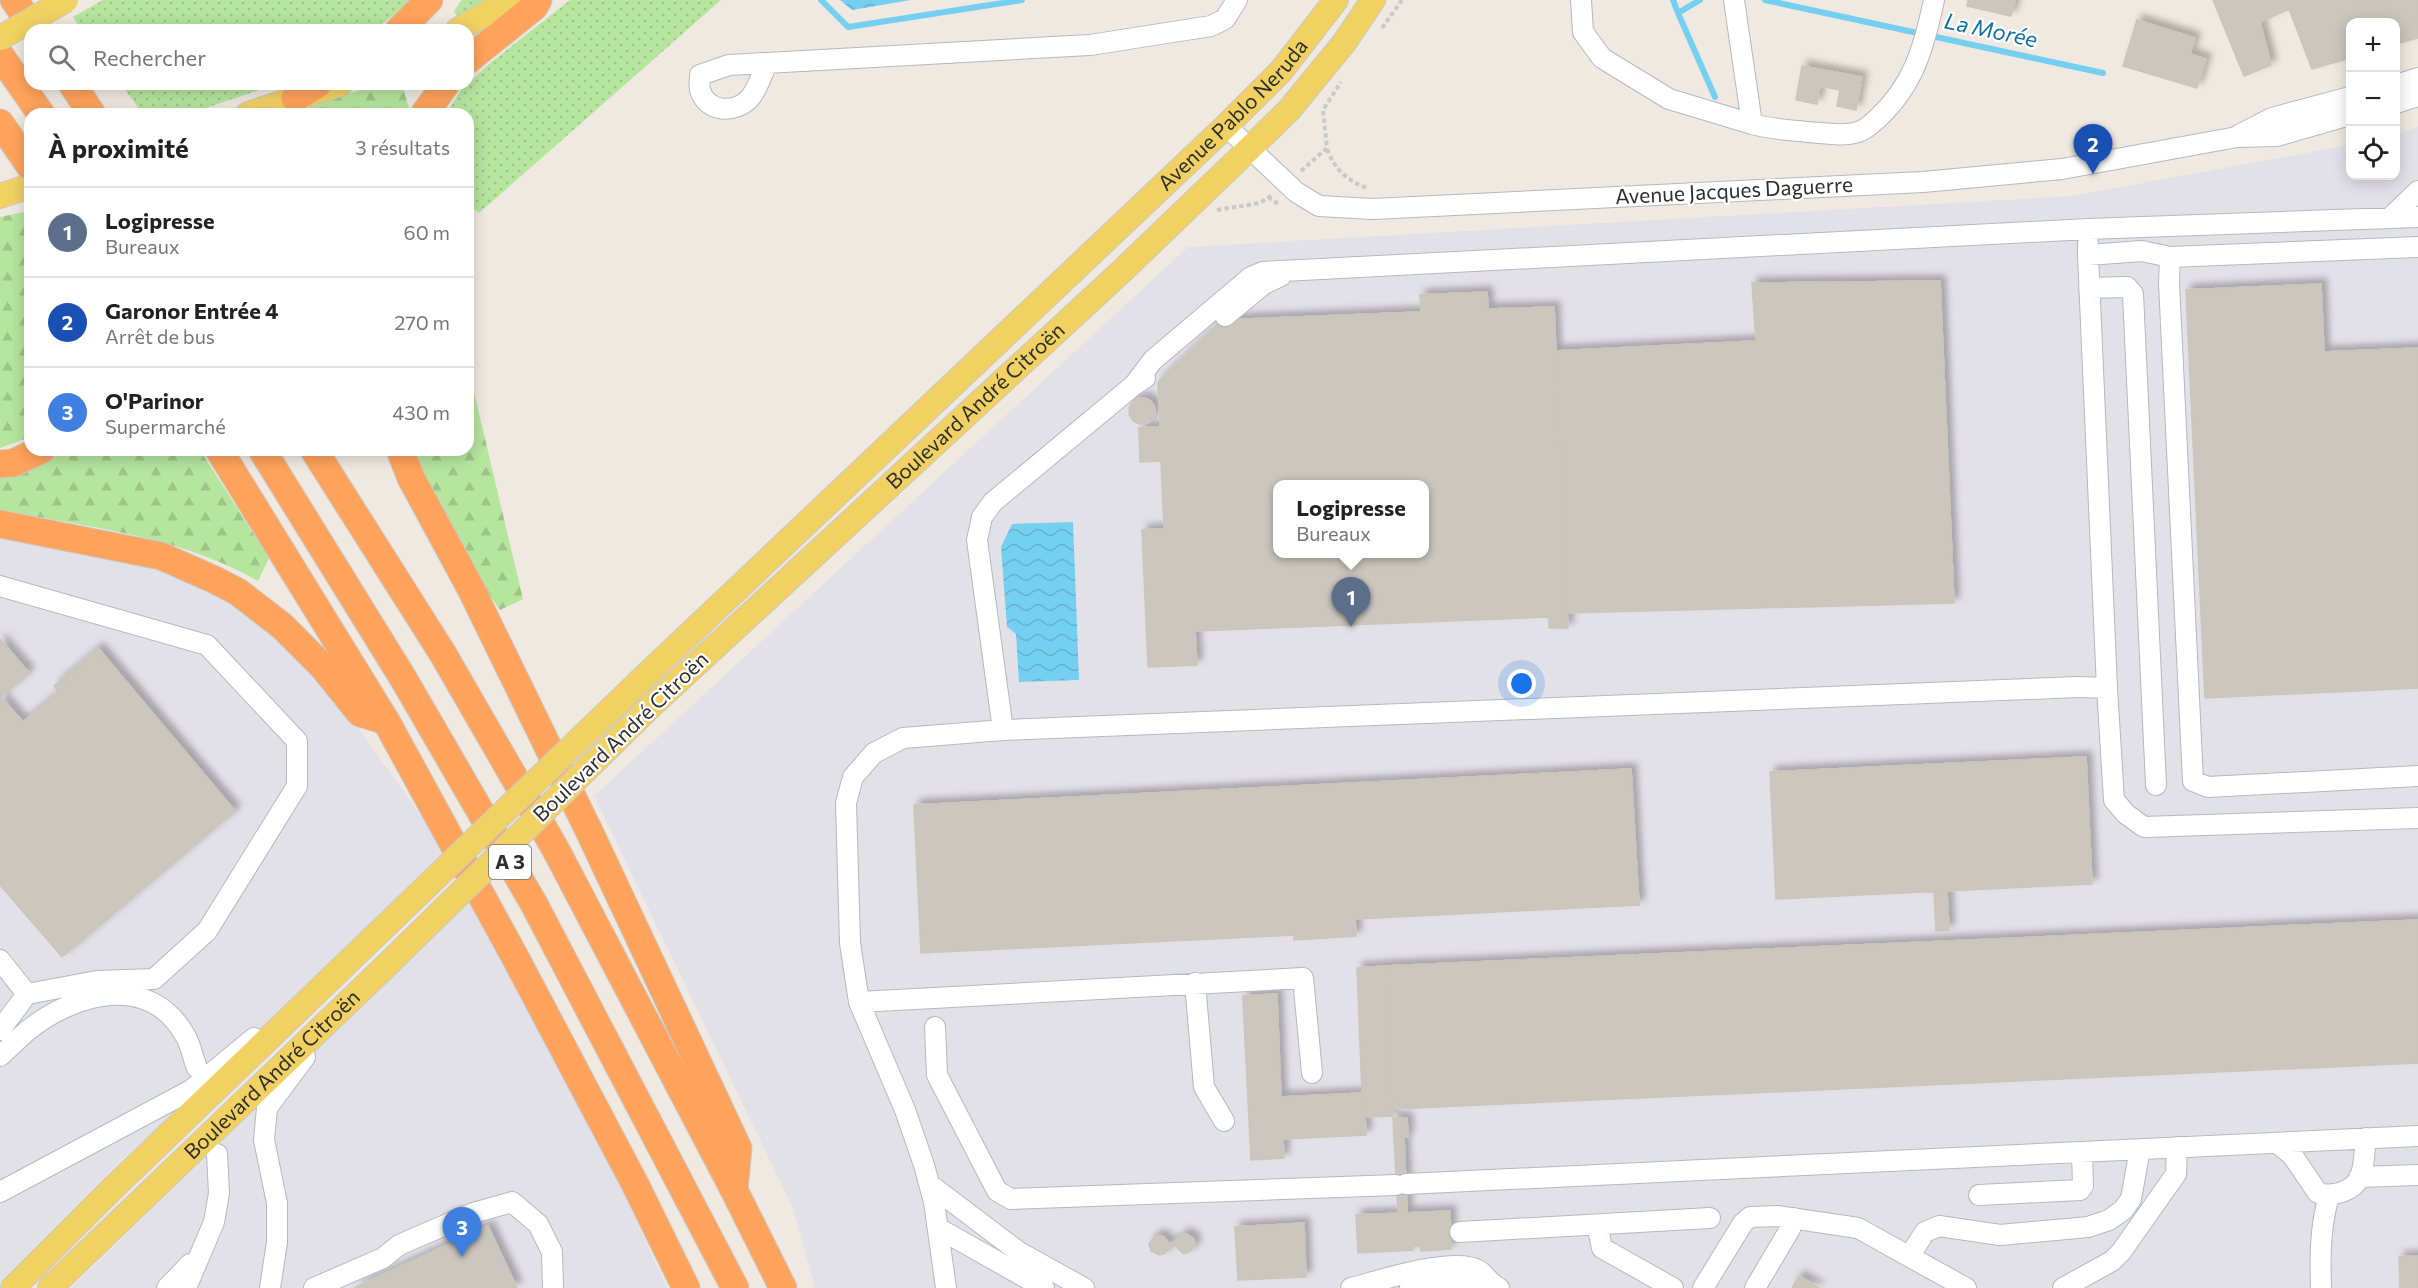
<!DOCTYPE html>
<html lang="fr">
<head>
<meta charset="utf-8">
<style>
  :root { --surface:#fff; --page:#f2f2f2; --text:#222; --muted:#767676; --line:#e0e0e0; --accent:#111827 }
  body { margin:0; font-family:Commissioner,sans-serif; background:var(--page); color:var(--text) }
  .controls { position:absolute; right:18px; top:18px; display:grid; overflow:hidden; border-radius:12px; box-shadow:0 3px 15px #0003 }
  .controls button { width:54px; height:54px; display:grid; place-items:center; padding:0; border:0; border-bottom:2px solid var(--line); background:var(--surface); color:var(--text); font:30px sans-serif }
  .you { position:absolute; left:1522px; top:684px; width:21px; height:21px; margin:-15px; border:4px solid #fff; border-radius:50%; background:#1a73e8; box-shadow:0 0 0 9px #1a73e833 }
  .badge { display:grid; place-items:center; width:39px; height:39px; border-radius:50%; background:var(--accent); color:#fff; font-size:20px; font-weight:700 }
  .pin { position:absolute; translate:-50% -50px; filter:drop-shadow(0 2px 3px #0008) }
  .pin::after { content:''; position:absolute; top:32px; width:21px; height:18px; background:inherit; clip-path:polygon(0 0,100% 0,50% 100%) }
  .popup { position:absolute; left:1273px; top:480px; width:156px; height:78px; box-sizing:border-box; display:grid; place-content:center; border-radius:12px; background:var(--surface); filter:drop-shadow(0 2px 4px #0005); font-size:20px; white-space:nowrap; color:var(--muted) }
  .popup b { font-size:22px; color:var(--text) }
  .popup::after { content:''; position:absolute; left:50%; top:100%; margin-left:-12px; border:12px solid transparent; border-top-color:var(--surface) }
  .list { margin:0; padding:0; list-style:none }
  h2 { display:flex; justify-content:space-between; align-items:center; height:78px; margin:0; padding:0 24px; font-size:26px }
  h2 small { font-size:20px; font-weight:400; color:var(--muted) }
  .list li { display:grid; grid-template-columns:39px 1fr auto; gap:18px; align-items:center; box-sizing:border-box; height:90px; padding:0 24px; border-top:2px solid var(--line) }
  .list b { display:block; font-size:22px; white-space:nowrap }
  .list p { margin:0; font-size:20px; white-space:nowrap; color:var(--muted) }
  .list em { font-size:20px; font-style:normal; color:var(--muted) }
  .icon { flex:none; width:33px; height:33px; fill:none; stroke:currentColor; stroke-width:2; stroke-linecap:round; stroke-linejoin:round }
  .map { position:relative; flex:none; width:2418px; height:1288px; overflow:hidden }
  .search { position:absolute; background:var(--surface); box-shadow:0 3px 15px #0003; left:24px; top:24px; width:450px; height:66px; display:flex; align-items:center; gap:15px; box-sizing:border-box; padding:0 21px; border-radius:18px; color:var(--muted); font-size:22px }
  .panel { position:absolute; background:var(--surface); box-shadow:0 3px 15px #0003; left:24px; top:108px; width:450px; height:348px; border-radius:18px }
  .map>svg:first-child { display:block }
  .industrial { fill:#e3e1e8; fill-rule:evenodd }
  .grass { fill:url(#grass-dots) }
  .forest { fill:url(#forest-firs) }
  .water { fill:url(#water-waves) }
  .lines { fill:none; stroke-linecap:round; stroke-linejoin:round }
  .stream { stroke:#75cff0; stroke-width:6 }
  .building { fill:#cbc7bf; stroke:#cbc5ba; stroke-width:1.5; fill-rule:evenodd; filter:url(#shadow) }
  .minor-casing { stroke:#b4b7c1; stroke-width:22 }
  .major-casing { stroke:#c9c9c9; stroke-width:26 }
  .highway-casing { stroke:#c9c9c9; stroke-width:29 }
  .path { stroke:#c9c9c9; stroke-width:4; stroke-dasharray:4.5 3; stroke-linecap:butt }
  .minor { stroke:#fff; stroke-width:20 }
  .major { stroke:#f2d163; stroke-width:24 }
  .highway { stroke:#ffa35c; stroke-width:27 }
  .major-bridge-casing { stroke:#c9c9c9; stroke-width:26; stroke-linecap:butt }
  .major-bridge { stroke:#f2d163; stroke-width:24 }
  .labels { text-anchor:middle; stroke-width:4.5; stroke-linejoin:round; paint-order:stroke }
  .shield { fill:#fff; stroke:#6d6d6d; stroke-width:1.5 }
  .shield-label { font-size:20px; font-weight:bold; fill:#2e2e2e }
  .street-label { font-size:21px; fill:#2e2e2e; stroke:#fff }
  .water-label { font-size:22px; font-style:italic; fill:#0d6fa3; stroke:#fff }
</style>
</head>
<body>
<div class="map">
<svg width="2418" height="1288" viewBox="0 0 2418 1288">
  <defs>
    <pattern id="grass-dots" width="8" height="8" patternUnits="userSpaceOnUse" patternTransform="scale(1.5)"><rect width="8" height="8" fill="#b6e59e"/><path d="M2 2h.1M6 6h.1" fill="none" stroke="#9dc588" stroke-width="1.8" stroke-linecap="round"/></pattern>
    <pattern id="forest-firs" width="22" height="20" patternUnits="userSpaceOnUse" patternTransform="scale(1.5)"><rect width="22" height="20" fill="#b6e59e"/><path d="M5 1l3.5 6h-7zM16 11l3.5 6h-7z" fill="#9dc588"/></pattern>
    <pattern id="water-waves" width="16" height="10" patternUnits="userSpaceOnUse" patternTransform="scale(1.5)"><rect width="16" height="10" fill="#75cff0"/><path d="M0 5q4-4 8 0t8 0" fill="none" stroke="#66b2ce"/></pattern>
    <filter id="shadow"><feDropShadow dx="5.5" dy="-5.5" stdDeviation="3" flood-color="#0004"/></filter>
  </defs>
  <rect width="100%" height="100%" fill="#efe9e1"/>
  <path class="industrial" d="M2418,127V1288H815L793,1208L594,796L1188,247L2072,196L2350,145V176H2396V134ZM1278,484H1424V554H1278Z
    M0,539L151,568L219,592L311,663L436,836L444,853L188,1100L116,1165L0,1282Z
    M470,901L621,1187L667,1288H71Z"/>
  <path class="grass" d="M103,0H411L375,30H82L73,17Z
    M462,0H486L458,19L454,11Z
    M570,0H721L479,213L468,204V114H446L461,90L489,64Z
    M121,84H277L188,114H143Z"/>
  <path class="forest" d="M380,84H402L409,109L407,114H283Z
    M30,211V437L0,448V217Z
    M468,367L523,599L500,610C466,564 432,503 412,450H468Z
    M69,450H200L269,558L258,581C180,536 88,527 0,510V476L14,475Z"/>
  <path class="water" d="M840,0H911L852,10Z
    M1073,522L1079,680L1019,682L1016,634L1007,627L1001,547L1012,524Z"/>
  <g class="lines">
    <path class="stream" d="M821,0L848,27L1022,0
      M1673,0L1678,13L1700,0
      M1765,0L2103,73
      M1678,13L1715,97"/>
  </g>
  <path class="building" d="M1968,0H2015L2011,16L1967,6Z
    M2213,0H2418V38L2396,44V22H2350V58L2312,69L2289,9L2260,22L2271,65L2244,76Z
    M2137,20L2195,38L2190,54L2206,59L2197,88L2123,66Z
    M1802,66L1862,77L1856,110L1837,106L1840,90L1820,86L1817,104L1796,100Z
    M1940,281L1954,603L1567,613L1556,351L1756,341L1752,283Z
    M2321,284L2324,352L2418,348V688L2205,698L2186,290Z
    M1487,292L1488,309L1554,307L1568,628H1549V617L1195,631L1197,665L1148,667L1142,530L1164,529L1161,461L1140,462L1139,428L1160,427L1158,382L1222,320L1421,312L1420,295ZM1278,484H1424V554H1278Z
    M1129 411a13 13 0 1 1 26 0a13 13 0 1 1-26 0Z
    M0,639L29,673L1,697L23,722L104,655L235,811L62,957L0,885Z
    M98,648L104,655L59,692L54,686Z
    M2086,757L2092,884L1776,899L1770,772Z
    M1631,769L1639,905L1355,919L1356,936L1294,940V935L921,953L914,805Z
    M1947,891L1949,930L1936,931L1934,892Z
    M2418,920V1063L1392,1109L1386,966Z
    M1386,966L1393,1116L1365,1117L1364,1093H1362L1357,968Z
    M1277,994V998L1243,999V996Z
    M1277,998L1281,1097L1364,1093L1366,1135L1283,1139L1284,1158L1251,1160L1243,999Z
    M1393,1118H1407L1408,1137L1394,1138Z
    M1404,1137L1407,1213H1398L1394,1138Z
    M1450,1211L1451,1249L1421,1251L1420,1246H1413V1250L1358,1253L1356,1215Z
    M1304,1223L1306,1277L1238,1280L1235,1227Z
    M488,1226L517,1288H354Z
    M1183,1234H1187L1194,1239L1195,1246L1191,1251L1184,1254L1175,1246H1169L1166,1253L1160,1255L1151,1251L1149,1244L1155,1236H1163L1169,1243L1174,1242Z
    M2418,1256V1288H2400L2399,1257Z
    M1799,1276L1819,1288H1792Z"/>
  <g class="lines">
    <g class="minor-casing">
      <path id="minor" d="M1581,0L1583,32L1602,58L1669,99L1752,124
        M1734,0L1752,124C1770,129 1789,130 1808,132C1824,133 1843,137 1858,132C1866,130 1871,124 1877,119C1914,85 1924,47 1934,0
        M767,64C762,74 757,90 750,98C735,114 707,113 700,90C699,86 700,80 700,75L729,65L1090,45L1211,26L1225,19L1237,0
        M2396,85L2418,78
        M2396,103L2418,96
        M1226,126L1296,192L1319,206L1373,209L1923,182L2062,169L2237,137L2277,136L2350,115
        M2239,135L2272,118L2350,97
        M2390,218L2418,191
        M2088,243V255L2142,251L2170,257
        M2418,247L2170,257L2169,283L2193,781L2208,787L2418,776
        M2088,255L2107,688
        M2089,288L2127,287L2133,294L2156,785
        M1225,316L1264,284L1281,276
        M1134,385L1153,360L1251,277L1263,272L2088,229L2418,217
        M0,586L207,645L297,741V786L207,931L154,979L97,981L27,994L0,1030
        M1003,730L977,540L982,517L993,502L1134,385L1145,378
        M0,960L27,994
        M1195,983L1204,1087L1224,1121
        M859,1002L1303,978L1312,1073
        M935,1027L937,1075L997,1191L1011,1199L1396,1185
        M0,1056C9,1048 18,1039 27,1031C75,992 151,972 186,1037C191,1046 193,1058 197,1068
        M2277,1143L2292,1155L2318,1193C2332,1197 2353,1192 2360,1177C2365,1166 2364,1150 2366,1138
        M2359,1177L2418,1175
        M929,1184L1019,1252L1084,1288
        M1406,1184L2418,1136
        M0,1192L191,1090L254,1038
        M1979,1195L2080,1190L2083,1186L2082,1152
        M1597,1225L1602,1248L1673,1288
        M938,1228L1044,1288
        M1460,1232L1710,1218
        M1910,1255L1925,1232L1939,1226L2000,1235L2088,1227L2109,1220L2123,1210L2131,1199L2140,1149
        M167,1288L190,1264
        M186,1288L214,1222L219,1193L217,1154
        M270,1288L277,1242V1203L264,1140L267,1108L305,1057
        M314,1288L383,1258L399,1245L473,1213L512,1202L538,1224L552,1252L553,1288
        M946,1288L934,1202L924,1165L905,1110L859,1002L850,943L846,803L853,777L874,753L903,738L1003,730L2079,687L2107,688L2114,800L2126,814L2144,827L2418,818
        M1351,1288C1379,1281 1453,1256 1478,1270C1484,1273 1489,1283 1499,1288
        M1410,1288L1456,1281L1479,1287L1489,1282
        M1703,1288L1743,1223L1750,1217L1777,1216L1858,1228L1966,1288
        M1755,1288L1790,1229L1794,1218
        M2063,1288L2112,1261L2121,1252L2176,1174L2177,1147
        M2321,1288C2320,1257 2320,1226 2329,1196"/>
    </g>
    <g class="major-casing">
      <g id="major">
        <path d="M458,30L509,0"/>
        <path d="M248,114L340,84"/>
        <path d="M0,196L30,186"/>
        <path id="s1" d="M640,681L1226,126L1281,71L1336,0"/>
        <path id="s2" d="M651,706L1122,271L1250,148L1289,110L1344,43L1373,0"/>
        <path d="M13,1288L110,1191L373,938"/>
        <path id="s3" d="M50,1288L390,962"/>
      </g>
    </g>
    <g class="highway-casing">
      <path id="highway" d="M14,0L35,30
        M399,30L429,0
        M0,55L41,114
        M468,60L534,7L538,0
        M72,84L92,114
        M295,98L318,84
        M424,114L446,84
        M0,123L30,166
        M219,450L386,721L515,957L635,1184L686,1288
        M262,450L403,678L534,904L735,1288
        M314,450L443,654L556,850L734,1190L783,1288
        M400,450L411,478L470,587L590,833L738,1148L734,1190
        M0,464L13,463L41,450
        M0,524L161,556L215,580L238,592L282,626L323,667L360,713L386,721"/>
    </g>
    <path class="path" d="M1382,28L1402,0
      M1327,149C1334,168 1347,181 1367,188
      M1301,171L1327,148L1323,110L1341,82
      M1268,197L1280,205
      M1217,210L1260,203L1272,195"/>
    <use href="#minor" class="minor"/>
    <use href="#major" class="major"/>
    <use href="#highway" class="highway"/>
    <g class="major-bridge-casing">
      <path id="major-bridge" d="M0,38L66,0
        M373,938L640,681
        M390,962L651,706"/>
    </g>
    <use href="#major-bridge" class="major-bridge"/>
  </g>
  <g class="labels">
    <rect class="shield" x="489" y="845" width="42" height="34" rx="4.5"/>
    <g class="shield-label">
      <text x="510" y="869">A 3</text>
    </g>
    <g class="street-label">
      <text dy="7" stroke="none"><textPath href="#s1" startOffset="820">Avenue Pablo Neruda</textPath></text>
      <text transform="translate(1734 191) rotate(-3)" y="7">Avenue Jacques Daguerre</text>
      <text dy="7" stroke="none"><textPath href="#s2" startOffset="442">Boulevard André Citroën</textPath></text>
      <text transform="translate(621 737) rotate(-44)" y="7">Boulevard André Citroën</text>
      <text dy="7" stroke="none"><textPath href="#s3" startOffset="308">Boulevard André Citroën</textPath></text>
    </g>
    <g class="water-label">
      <text transform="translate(1991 30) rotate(12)" y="8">La Morée</text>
    </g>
  </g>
</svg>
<div class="controls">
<button>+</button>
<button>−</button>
<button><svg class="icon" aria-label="locate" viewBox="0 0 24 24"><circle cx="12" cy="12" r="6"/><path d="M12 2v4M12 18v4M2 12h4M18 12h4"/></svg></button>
</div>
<div class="you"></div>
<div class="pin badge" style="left:1351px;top:627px;background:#5c6f8a">1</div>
<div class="popup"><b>Logipresse</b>Bureaux</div>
<div class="pin badge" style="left:2093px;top:174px;background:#1a4fb4">2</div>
<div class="pin badge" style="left:462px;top:1257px;background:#3f7fe0">3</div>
<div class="search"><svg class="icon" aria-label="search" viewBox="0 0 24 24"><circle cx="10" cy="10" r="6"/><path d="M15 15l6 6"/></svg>Rechercher</div>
<section class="panel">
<h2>À proximité<small>3 résultats</small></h2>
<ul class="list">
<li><span class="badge" style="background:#5c6f8a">1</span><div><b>Logipresse</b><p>Bureaux</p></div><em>60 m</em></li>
<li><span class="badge" style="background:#1a4fb4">2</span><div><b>Garonor Entrée 4</b><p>Arrêt de bus</p></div><em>270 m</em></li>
<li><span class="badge" style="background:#3f7fe0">3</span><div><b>O'Parinor</b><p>Supermarché</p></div><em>430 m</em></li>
</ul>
</section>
</div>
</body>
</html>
